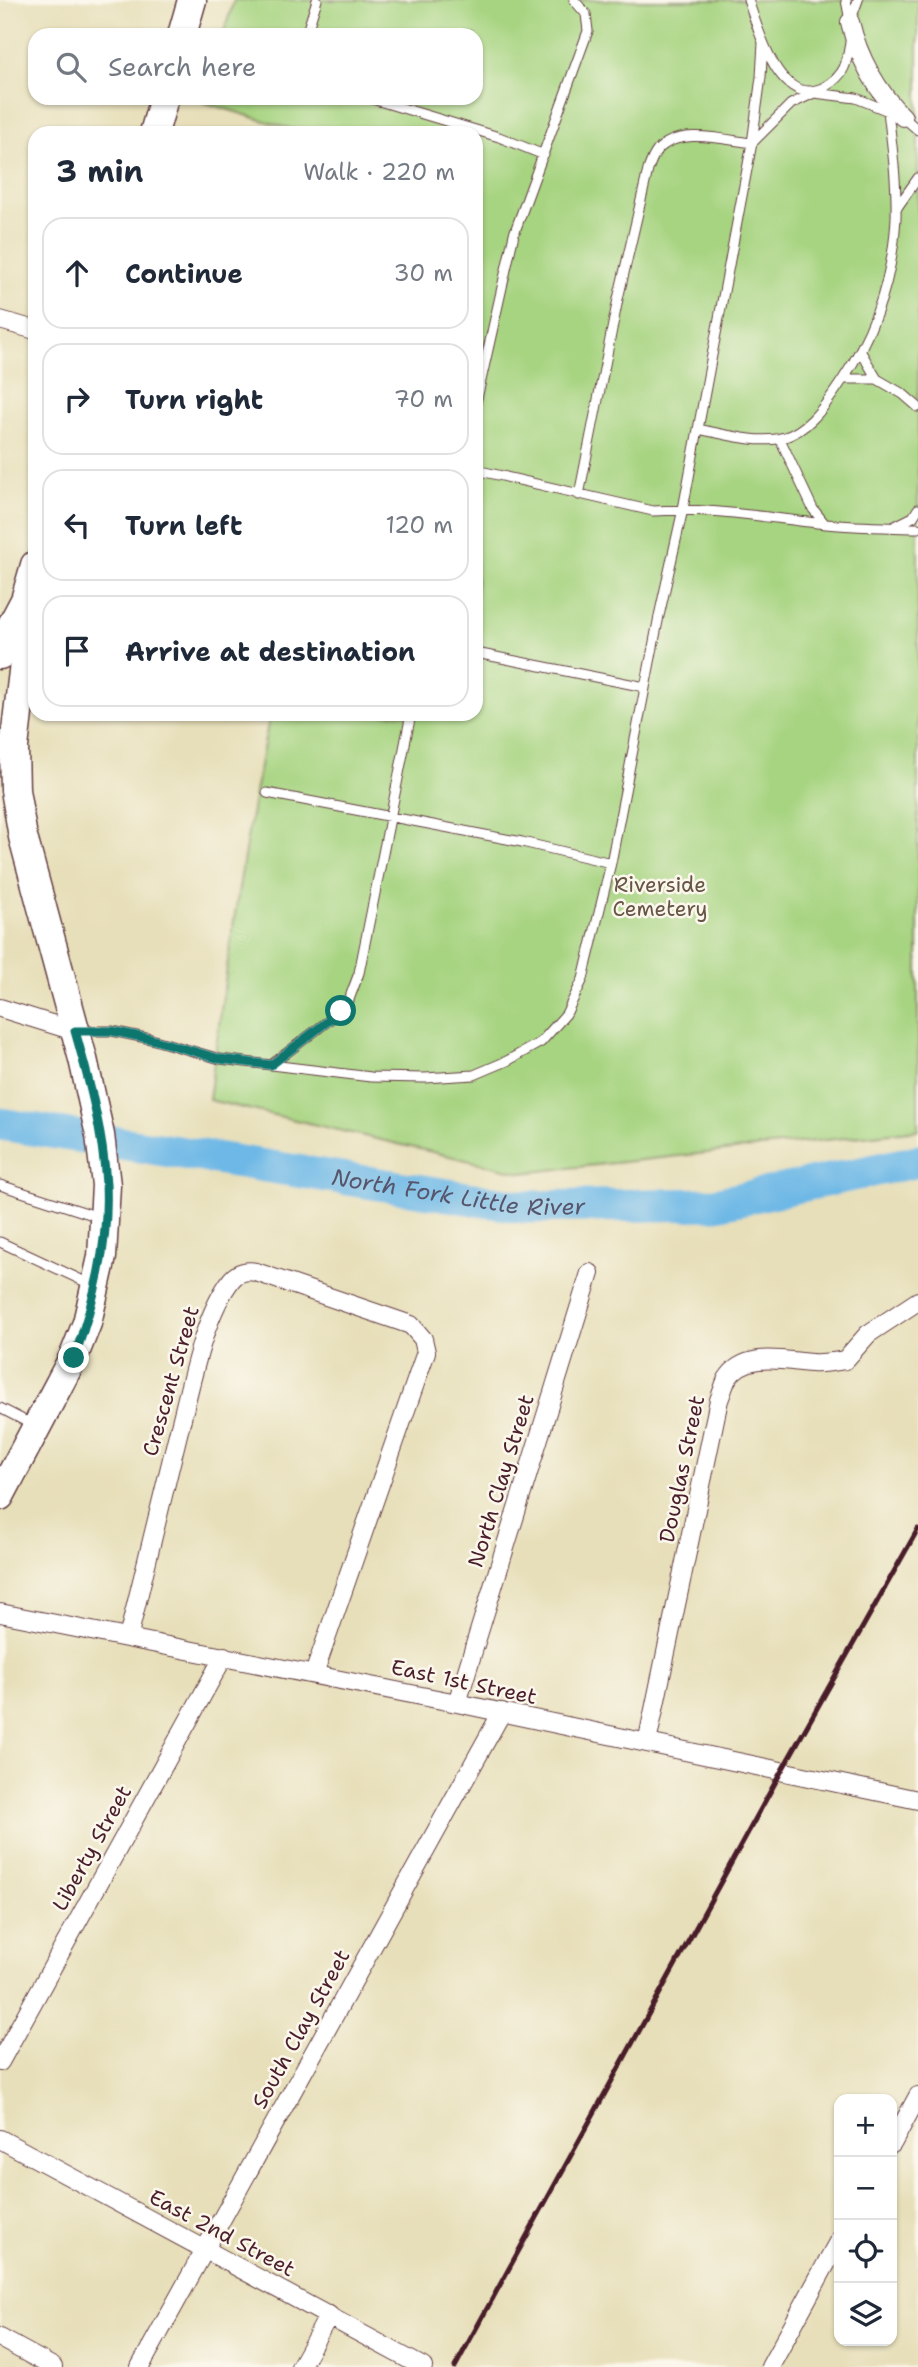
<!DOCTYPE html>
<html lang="en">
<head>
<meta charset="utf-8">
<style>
  :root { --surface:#fff; --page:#f6f6f7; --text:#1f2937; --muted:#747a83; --line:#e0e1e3 }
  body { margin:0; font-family:"Shantell Sans",sans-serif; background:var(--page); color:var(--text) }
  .controls { position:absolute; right:21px; bottom:21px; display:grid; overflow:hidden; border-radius:14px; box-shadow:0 2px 5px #0004 }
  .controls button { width:63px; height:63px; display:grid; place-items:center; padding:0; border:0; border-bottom:2px solid var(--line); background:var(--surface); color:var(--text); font:35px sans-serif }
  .stop { position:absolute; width:21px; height:21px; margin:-16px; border:5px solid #0f766e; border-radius:50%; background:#fff }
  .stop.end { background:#0f766e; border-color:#fff; box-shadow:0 2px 7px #0008 }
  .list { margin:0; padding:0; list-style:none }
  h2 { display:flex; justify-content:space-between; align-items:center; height:91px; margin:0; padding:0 28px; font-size:30px }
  h2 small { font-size:23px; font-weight:400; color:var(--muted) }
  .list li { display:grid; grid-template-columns:46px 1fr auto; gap:21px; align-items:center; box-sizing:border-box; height:112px; margin:0 14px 14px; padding:0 14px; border:2px solid var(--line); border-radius:21px }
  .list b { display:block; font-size:26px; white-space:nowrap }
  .list em { font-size:23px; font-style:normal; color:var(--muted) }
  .icon { flex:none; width:38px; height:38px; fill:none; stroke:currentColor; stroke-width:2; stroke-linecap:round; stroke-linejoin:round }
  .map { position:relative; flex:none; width:918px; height:2367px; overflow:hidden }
  .search { position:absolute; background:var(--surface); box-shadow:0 2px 5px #0004; left:28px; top:28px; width:455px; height:77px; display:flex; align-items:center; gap:18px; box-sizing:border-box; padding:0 24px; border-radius:21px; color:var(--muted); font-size:26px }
  .panel { position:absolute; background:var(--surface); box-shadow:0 2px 5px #0004; left:28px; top:126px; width:455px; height:595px; border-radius:21px }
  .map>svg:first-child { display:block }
  .green { fill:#a7d481; stroke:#787a56; stroke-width:2 }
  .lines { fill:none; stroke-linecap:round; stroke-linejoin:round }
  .river { stroke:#6db8e6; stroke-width:33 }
  .lane-casing { stroke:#623c40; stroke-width:11 }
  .street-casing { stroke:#623c40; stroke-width:20 }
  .primary-casing { stroke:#623c40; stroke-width:31 }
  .lane { stroke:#fff; stroke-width:9 }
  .street { stroke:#fff; stroke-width:18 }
  .primary { stroke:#fff; stroke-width:28 }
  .rail { stroke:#4a1f2b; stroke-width:5 }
  .route { stroke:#0f766e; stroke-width:9 }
  .labels { text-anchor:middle; stroke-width:5; stroke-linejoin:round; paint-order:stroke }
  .park-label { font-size:21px; fill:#665545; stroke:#fbf7ec }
  .street-label { font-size:21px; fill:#4a1f2b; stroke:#fbf7ec }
  .water-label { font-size:23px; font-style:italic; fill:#56556c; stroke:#fbf7ec }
</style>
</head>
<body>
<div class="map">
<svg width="918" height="2367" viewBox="0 0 918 2367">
  <rect width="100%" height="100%" fill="#fbf7ec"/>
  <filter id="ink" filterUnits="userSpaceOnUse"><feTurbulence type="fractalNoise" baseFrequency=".0143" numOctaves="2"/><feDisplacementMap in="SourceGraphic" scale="14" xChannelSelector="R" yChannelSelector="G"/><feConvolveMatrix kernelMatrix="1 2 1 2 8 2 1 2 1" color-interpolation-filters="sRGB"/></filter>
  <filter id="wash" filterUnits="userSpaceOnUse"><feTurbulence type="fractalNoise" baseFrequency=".00686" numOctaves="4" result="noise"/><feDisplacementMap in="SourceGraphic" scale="28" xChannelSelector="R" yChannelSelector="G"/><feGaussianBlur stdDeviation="1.57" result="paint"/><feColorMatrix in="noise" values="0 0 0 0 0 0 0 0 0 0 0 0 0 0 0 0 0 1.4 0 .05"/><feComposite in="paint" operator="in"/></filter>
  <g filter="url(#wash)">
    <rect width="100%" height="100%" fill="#e7dfb9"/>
    <path class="green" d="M234,0H918V1130L522,1173L209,1100C226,970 244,842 270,714H476V133H305L203,102L204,98H476V35H223Z"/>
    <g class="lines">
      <path class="river" id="s1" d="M0,1124L524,1207L716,1204L918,1161"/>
    </g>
  </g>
  <g filter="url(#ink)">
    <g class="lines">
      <g class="lane-casing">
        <path id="lane" d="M748,0C759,31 780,112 826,86C848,73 847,59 851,36
          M846,0L850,21
          M850,22L858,0
          M306,35L317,0
          M369,98L499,137L544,155
          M896,209L918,178
          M861,352L877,379L903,394L918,407
          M843,379C875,331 893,276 896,218C897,182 892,146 888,111
          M476,403L514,234L588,31L586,14L574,0
          M698,429C777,446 796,452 843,379H877
          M780,439L813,509L825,524
          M476,470L653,511C714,507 766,518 826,524C856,527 887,527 918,528
          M579,495L618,299L648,170C650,164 653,156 657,151C678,126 725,140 752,143L791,104L814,93L856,98L903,117L918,130
          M895,526L913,517L918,509
          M476,653L645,687
          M267,793L522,842L611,863
          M80,1031H112L151,1039L220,1059L271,1065L341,1011L350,997L359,973L411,714
          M271,1065L371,1077L425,1078L474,1075L507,1061L541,1042L566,1014L583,979L611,863L659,616L683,509L752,143L761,77L763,43
          M0,1185L99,1217
          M0,1242L90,1284
          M0,1408L33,1425"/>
      </g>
      <g class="street-casing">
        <path id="street" d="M850,22C858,57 878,93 903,117
          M0,320L35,330
          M0,1008L74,1031
          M0,1613L457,1703L918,1800
          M128,1638C145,1568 162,1499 179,1430C191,1385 203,1316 232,1279C238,1272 247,1270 256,1272L411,1325L423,1339L426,1352L314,1674
          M457,1703L590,1273
          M647,1743L719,1400C722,1393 724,1385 727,1379C745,1350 784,1361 811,1363C822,1364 833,1362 845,1360L868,1334L918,1301
          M0,2062L224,1656
          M0,2139L423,2367
          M892,2144L918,2096
          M0,2338L53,2367
          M140,2367L502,1712
          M300,2367L329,2315
          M770,2367L839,2240"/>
      </g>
      <g class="primary-casing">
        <path id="primary" d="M182,35L192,0
          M154,133L164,98
          M0,655L5,638L25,600L35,565
          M0,1496L73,1358L87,1323L102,1257L106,1185L100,1135L83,1059L23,837L15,790L14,747L27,638L25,600"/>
      </g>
      <use href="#lane" class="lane"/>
      <use href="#street" class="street"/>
      <use href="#primary" class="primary"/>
      <path class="rail" d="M455,2367L781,1772L918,1529"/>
    </g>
  </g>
  <g class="lines" filter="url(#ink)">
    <path class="route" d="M74,1358C94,1302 109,1244 106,1184C103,1132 89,1080 75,1031H112L151,1039L220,1059L271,1065L341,1011"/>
  </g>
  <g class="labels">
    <g class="park-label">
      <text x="660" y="892">Riverside<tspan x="660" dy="24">Cemetery</tspan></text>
    </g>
    <g class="street-label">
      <text transform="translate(171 1381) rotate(-74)" y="7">Crescent Street</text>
      <text transform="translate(682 1469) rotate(-78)" y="7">Douglas Street</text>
      <text transform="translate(501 1481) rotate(-73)" y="7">North Clay Street</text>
      <text transform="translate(464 1682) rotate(12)" y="7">East 1st Street</text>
      <text transform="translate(92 1848) rotate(-61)" y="7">Liberty Street</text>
      <text transform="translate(301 2029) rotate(-61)" y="7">South Clay Street</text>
      <text transform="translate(222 2233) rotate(28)" y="7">East 2nd Street</text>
    </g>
    <g class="water-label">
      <text dy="8" stroke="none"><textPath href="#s1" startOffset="464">North Fork Little River</textPath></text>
    </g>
  </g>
</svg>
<div class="controls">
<button>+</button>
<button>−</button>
<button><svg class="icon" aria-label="locate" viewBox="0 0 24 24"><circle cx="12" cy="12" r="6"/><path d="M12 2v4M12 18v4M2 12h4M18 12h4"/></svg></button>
<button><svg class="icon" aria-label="layers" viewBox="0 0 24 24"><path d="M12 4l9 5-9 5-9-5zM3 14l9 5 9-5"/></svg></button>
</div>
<div class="stop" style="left:341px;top:1011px"></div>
<div class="stop end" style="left:74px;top:1358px"></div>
<div class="search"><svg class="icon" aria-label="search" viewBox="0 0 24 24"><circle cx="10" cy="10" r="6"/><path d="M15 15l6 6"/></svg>Search here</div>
<section class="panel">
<h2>3 min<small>Walk · 220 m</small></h2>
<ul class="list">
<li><svg class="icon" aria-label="ahead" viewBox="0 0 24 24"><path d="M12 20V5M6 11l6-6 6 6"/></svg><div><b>Continue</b></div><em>30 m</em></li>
<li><svg class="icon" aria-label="right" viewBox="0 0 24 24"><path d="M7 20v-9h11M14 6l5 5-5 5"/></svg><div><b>Turn right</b></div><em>70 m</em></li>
<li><svg class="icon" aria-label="left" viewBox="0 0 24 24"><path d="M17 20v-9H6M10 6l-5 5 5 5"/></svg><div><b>Turn left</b></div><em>120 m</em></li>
<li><svg class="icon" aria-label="arrive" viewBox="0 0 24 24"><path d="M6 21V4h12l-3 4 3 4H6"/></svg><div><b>Arrive at destination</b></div></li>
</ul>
</section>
</div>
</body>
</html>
